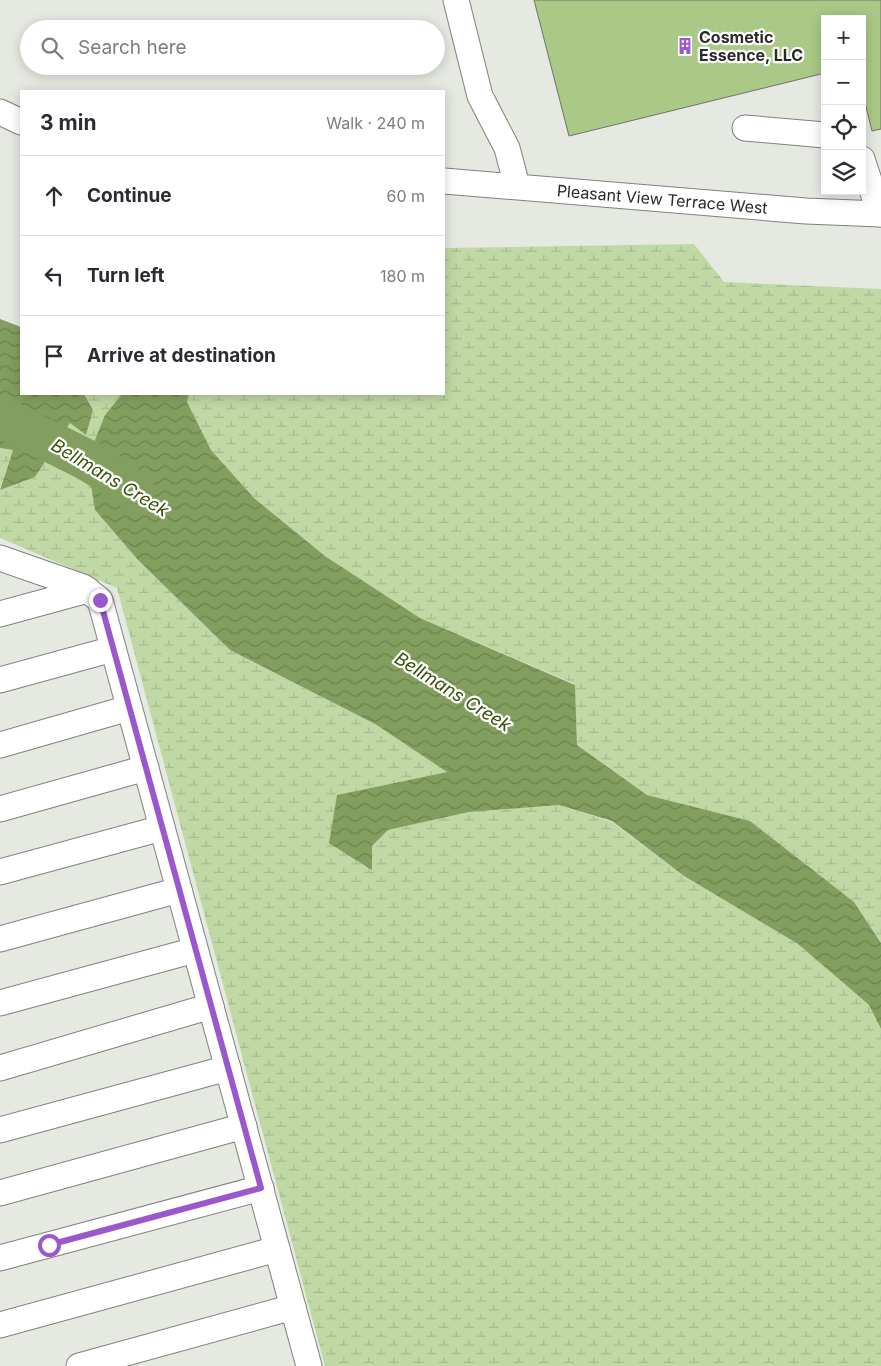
<!DOCTYPE html>
<html lang="en">
<head>
<meta charset="utf-8">
<style>
  :root { --surface:#fff; --page:#f7f7f7; --text:#2b2b33; --muted:#7c7c81; --line:#e1e1e2 }
  body { margin:0; font-family:Inter,sans-serif; background:var(--page); color:var(--text) }
  .controls { position:absolute; right:15px; top:15px; display:grid; overflow:hidden; border-radius:0px; box-shadow:0 2px 12px #0003 }
  .controls button { width:45px; height:45px; display:grid; place-items:center; padding:0; border:0; border-bottom:1px solid var(--line); background:var(--surface); color:var(--text); font:25px sans-serif }
  .stop { position:absolute; width:15px; height:15px; margin:-11px; border:4px solid #9b58cd; border-radius:50%; background:#fff }
  .stop.end { background:#9b58cd; border-color:#fff; box-shadow:0 1px 5px #0008 }
  .list { margin:0; padding:0; list-style:none }
  h2 { display:flex; justify-content:space-between; align-items:center; height:65px; margin:0; padding:0 20px; font-size:21px }
  h2 small { font-size:16px; font-weight:400; color:var(--muted) }
  .list li { display:grid; grid-template-columns:32px 1fr auto; gap:15px; align-items:center; box-sizing:border-box; height:80px; padding:0 20px; border-top:1px solid var(--line) }
  .list b { display:block; font-size:19px; white-space:nowrap }
  .list em { font-size:16px; font-style:normal; color:var(--muted) }
  .icon { flex:none; width:28px; height:28px; fill:none; stroke:currentColor; stroke-width:2; stroke-linecap:round; stroke-linejoin:round }
  .map { position:relative; flex:none; width:881px; height:1366px; overflow:hidden }
  .search { position:absolute; background:var(--surface); box-shadow:0 2px 12px #0003; left:20px; top:20px; width:425px; height:55px; display:flex; align-items:center; gap:12px; box-sizing:border-box; padding:0 18px; border-radius:28px; color:var(--muted); font-size:19px }
  .panel { position:absolute; background:var(--surface); box-shadow:0 2px 12px #0003; left:20px; top:90px; width:425px; height:305px; border-radius:0px }
  .map>svg:first-child { display:block }
  .wetland { fill:url(#wetland-marsh) }
  .water { fill:url(#water-waves) }
  .lines { fill:none; stroke-linecap:round; stroke-linejoin:round }
  .river { stroke:#839f5f; stroke-width:41 }
  .building { fill:#aac886; stroke:#70726d }
  .minor-casing { stroke:#7f827c; stroke-width:27 }
  .minor { stroke:#fff; stroke-width:25 }
  .route { stroke:#9b58cd; stroke-width:6 }
  .labels { text-anchor:middle; stroke-width:4.5; stroke-linejoin:round; paint-order:stroke }
  .poi-label { font-size:16px; font-weight:bold; fill:#282a27; stroke:#fff; text-anchor:start }
  .street-label { font-size:16px; fill:#282a27; stroke:#fff }
  .water-label { font-size:18px; font-style:italic; fill:#385209; stroke:#fff }
</style>
</head>
<body>
<div class="map">
<svg width="881" height="1366" viewBox="0 0 881 1366">
  <defs>
    <pattern id="wetland-marsh" width="20" height="14" patternUnits="userSpaceOnUse" patternTransform="scale(1.25)"><rect width="20" height="14" fill="#c0d8a4"/><path d="M1 5h8M5 5V1M11 12h8M15 12V8" fill="none" stroke="#a5ba8d"/></pattern>
    <pattern id="water-waves" width="16" height="10" patternUnits="userSpaceOnUse" patternTransform="scale(1.25)"><rect width="16" height="10" fill="#839f5f"/><path d="M0 5q4-4 8 0t8 0" fill="none" stroke="#6b824e"/></pattern>
  </defs>
  <rect width="100%" height="100%" fill="#e5e9e2"/>
  <path class="wetland" d="M694,244L724,282L881,289V943L854,902L750,821L647,795L577,745L575,684L420,618L325,556L254,498L211,450L187,402L189,394H444V248Z
    M84,394H122L105,415L95,510L138,560L230,650L375,724L447,772L337,795L371,870L372,846L388,830L469,812L559,805L612,822L684,876L798,944L869,1005L881,1029V1366H325L117,588L0,538V490L35,477L70,423L85,434L93,410Z
    M0,448L13,450L0,488Z"/>
  <path class="water" d="M0,319L21,327V394H84L93,410L86,435L70,423L35,477L0,490L13,450L0,448Z
    M122,394H189L187,402L211,450L254,498L325,556L420,618L575,685L577,745L647,795L750,821L854,902L881,943V1029L869,1005L798,944L684,876L612,821L559,805L469,812L388,830L372,846V870L329,843L337,795L447,772L375,724L230,650L138,560L95,510L87,460L105,415Z"/>
  <g class="lines">
    <path class="river" d="M0,417L87,460L134,490"/>
  </g>
  <path class="building" d="M534,0H881V129L872,131L862,91V19H825V73L569,136Z"/>
  <g class="lines">
    <g class="minor-casing">
      <g id="minor">
        <path d="M456,0L480,96L507,148L517,186"/>
        <path d="M0,112L21,122"/>
        <path d="M745,128L825,135"/>
        <path d="M862,159L880,214"/>
        <path id="s1" d="M444,181L806,211L881,214"/>
        <path d="M0,558L83,587L100,600L309,1366"/>
        <path d="M0,614L88,590"/>
        <path d="M0,680L113,649"/>
        <path d="M0,745L129,708"/>
        <path d="M0,809L146,768"/>
        <path d="M0,872L162,828"/>
        <path d="M0,939L179,890"/>
        <path d="M0,1003L195,950"/>
        <path d="M0,1068L211,1006"/>
        <path d="M0,1130L228,1068"/>
        <path d="M0,1193L244,1126"/>
        <path d="M0,1258L261,1188"/>
        <path d="M0,1325L277,1249"/>
        <path d="M79,1366L293,1307"/>
      </g>
    </g>
    <use href="#minor" class="minor"/>
  </g>
  <g class="lines">
    <path class="route" d="M49,1245L261,1188L100,600"/>
  </g>
  <defs>
    <g id="building-bare" transform="scale(1.35)"><path d="M-4-6H4V6H1V3H-1V6H-4ZM-2.5-4.3h1.7v1.8h-1.7ZM.8-4.3h1.7v1.8H.8ZM-2.5-1h1.7V.8h-1.7ZM.8-1h1.7V.8H.8Z" fill="#9b58cd" stroke="#fff" stroke-width="2.5" paint-order="stroke"/></g>
  </defs>
  <g fill-rule="evenodd">
    <use href="#building-bare" x="685" y="46"/>
  </g>
  <g class="labels">
    <g class="poi-label">
      <text x="699" y="43">Cosmetic<tspan x="699" dy="18">Essence, LLC</tspan></text>
    </g>
    <g class="street-label">
      <text dy="6" stroke="none"><textPath href="#s1" startOffset="219">Pleasant View Terrace West</textPath></text>
    </g>
    <g class="water-label">
      <text transform="translate(110 478) rotate(31)" y="6">Bellmans Creek</text>
      <text transform="translate(453 692) rotate(32)" y="6">Bellmans Creek</text>
    </g>
  </g>
</svg>
<div class="controls">
<button>+</button>
<button>−</button>
<button><svg class="icon" aria-label="locate" viewBox="0 0 24 24"><circle cx="12" cy="12" r="6"/><path d="M12 2v4M12 18v4M2 12h4M18 12h4"/></svg></button>
<button><svg class="icon" aria-label="layers" viewBox="0 0 24 24"><path d="M12 4l9 5-9 5-9-5zM3 14l9 5 9-5"/></svg></button>
</div>
<div class="stop" style="left:49px;top:1245px"></div>
<div class="stop end" style="left:100px;top:600px"></div>
<div class="search"><svg class="icon" aria-label="search" viewBox="0 0 24 24"><circle cx="10" cy="10" r="6"/><path d="M15 15l6 6"/></svg>Search here</div>
<section class="panel">
<h2>3 min<small>Walk · 240 m</small></h2>
<ul class="list">
<li><svg class="icon" aria-label="ahead" viewBox="0 0 24 24"><path d="M12 20V5M6 11l6-6 6 6"/></svg><div><b>Continue</b></div><em>60 m</em></li>
<li><svg class="icon" aria-label="left" viewBox="0 0 24 24"><path d="M17 20v-9H6M10 6l-5 5 5 5"/></svg><div><b>Turn left</b></div><em>180 m</em></li>
<li><svg class="icon" aria-label="arrive" viewBox="0 0 24 24"><path d="M6 21V4h12l-3 4 3 4H6"/></svg><div><b>Arrive at destination</b></div></li>
</ul>
</section>
</div>
</body>
</html>
